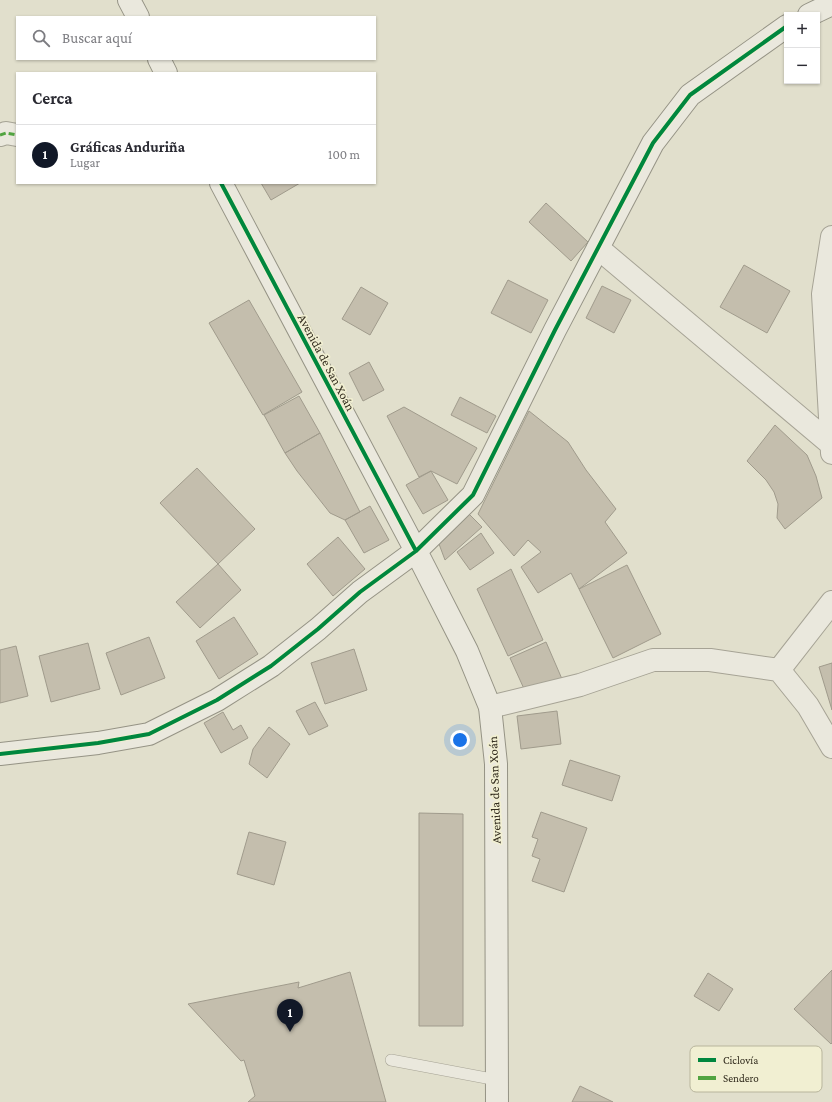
<!DOCTYPE html>
<html lang="es">
<head>
<meta charset="utf-8">
<style>
  :root { --surface:#fff; --page:#f7f7f7; --text:#2b2b33; --muted:#7c7c81; --line:#e1e1e2; --accent:#111827 }
  body { margin:0; font-family:"Crimson Pro",serif; background:var(--page); color:var(--text) }
  .controls { position:absolute; right:12px; top:12px; display:grid; overflow:hidden; border-radius:0px; box-shadow:0 1px 3px #0004 }
  .controls button { width:36px; height:36px; display:grid; place-items:center; padding:0; border:0; border-bottom:1px solid var(--line); background:var(--surface); color:var(--text); font:20px sans-serif }
  .you { position:absolute; left:460px; top:740px; width:14px; height:14px; margin:-10px; border:3px solid #fff; border-radius:50%; background:#1a73e8; box-shadow:0 0 0 6px #1a73e833 }
  .badge { display:grid; place-items:center; width:26px; height:26px; border-radius:50%; background:var(--accent); color:#fff; font-size:13px; font-weight:700 }
  .pin { position:absolute; translate:-50% -33px; filter:drop-shadow(0 1px 2px #0008) }
  .pin::after { content:''; position:absolute; top:21px; width:14px; height:12px; background:inherit; clip-path:polygon(0 0,100% 0,50% 100%) }
  .list { margin:0; padding:0; list-style:none }
  h2 { display:flex; justify-content:space-between; align-items:center; height:52px; margin:0; padding:0 16px; font-size:17px }
  h2 small { font-size:13px; font-weight:400; color:var(--muted) }
  .list li { display:grid; grid-template-columns:26px 1fr auto; gap:12px; align-items:center; box-sizing:border-box; height:60px; padding:0 16px; border-top:1px solid var(--line) }
  .list b { display:block; font-size:15px; white-space:nowrap }
  .list p { margin:0; font-size:13px; white-space:nowrap; color:var(--muted) }
  .list em { font-size:13px; font-style:normal; color:var(--muted) }
  .icon { flex:none; width:22px; height:22px; fill:none; stroke:currentColor; stroke-width:2; stroke-linecap:round; stroke-linejoin:round }
  .map { position:relative; flex:none; width:832px; height:1102px; overflow:hidden }
  .search { position:absolute; background:var(--surface); box-shadow:0 1px 3px #0004; left:16px; top:16px; width:360px; height:44px; display:flex; align-items:center; gap:10px; box-sizing:border-box; padding:0 14px; border-radius:0px; color:var(--muted); font-size:15px }
  .panel { position:absolute; background:var(--surface); box-shadow:0 1px 3px #0004; left:16px; top:72px; width:360px; height:112px; border-radius:0px }
  .map>svg:first-child { display:block }
  .building { fill:#c4bead; stroke:#a09b8c }
  .lines { fill:none; stroke-linecap:round; stroke-linejoin:round }
  .lane-casing { stroke:#a6a395; stroke-width:12 }
  .street-casing { stroke:#a6a395; stroke-width:24 }
  .secondary-casing { stroke:#959385; stroke-width:24 }
  .lane { stroke:#eae8dd; stroke-width:11 }
  .street { stroke:#eae8dd; stroke-width:22 }
  .secondary { stroke:#eae8dd; stroke-width:22 }
  .quiet { stroke:#52a441; stroke-width:3; stroke-dasharray:6 3; stroke-linecap:butt }
  .cycleway-casing { stroke:#f1efd2; stroke-width:6 }
  .cycleway { stroke:#00873e; stroke-width:4 }
  .labels { text-anchor:middle; stroke-width:3.5; stroke-linejoin:round; paint-order:stroke }
  .street-label { font-size:13px; fill:#332d1f; stroke:#f1efd2 }
  .key { fill:#f1efd2; stroke:#b8b59c; stroke-width:1 }
  .key-label { font-size:11px; fill:#332d1f }
</style>
</head>
<body>
<div class="map">
<svg width="832" height="1102" viewBox="0 0 832 1102">
  <rect width="100%" height="100%" fill="#e1dfcc"/>
  <path class="building" d="M261,183H300L271,200Z
    M546,203L588,242L571,261L529,222Z
    M744,265L790,291L767,333L720,307Z
    M508,280L548,300L531,333L491,313Z
    M602,286L631,300L614,333L586,318Z
    M361,287L388,303L370,335L342,319Z
    M249,300L302,392L263,415L209,323Z
    M369,362L384,390L363,401L349,373Z
    M299,396L320,433L285,453L264,415Z
    M460,397L496,416L487,433L451,415Z
    M404,407L477,448L457,484L431,471L419,477L387,416Z
    M529,411L568,442L586,470L616,509L605,522L627,553L579,589L571,573L538,593L521,567L541,552L528,540L514,556L478,514Z
    M775,425L807,455L816,476L822,498L785,529L777,518L778,504L774,492L766,480L747,461Z
    M320,433L360,512L345,520L330,513L297,471L285,453Z
    M197,468L255,529L218,564L160,503Z
    M431,471L448,500L423,514L406,485Z
    M370,506L389,540L364,553L345,520Z
    M469,514L482,527L445,560L439,544Z
    M481,533L494,553L470,570L457,552Z
    M338,537L365,569L333,596L307,564Z
    M218,564L241,590L200,628L176,602Z
    M627,565L661,634L613,658L579,589Z
    M511,569L543,640L508,656L477,589Z
    M234,617L258,654L219,679L196,641Z
    M149,637L165,678L121,695L106,653Z
    M546,642L562,679L525,691L510,658Z
    M88,643L100,689L51,702L39,656Z
    M16,646L28,696L0,703V650Z
    M354,649L367,690L325,704L311,663Z
    M832,663V710L819,667Z
    M315,702L328,726L309,735L296,711Z
    M557,711L561,744L521,749L517,716Z
    M223,712L233,730L241,725L248,738L221,753L204,723Z
    M269,727L290,744L267,778L249,764L253,749Z
    M570,760L620,776L612,801L562,785Z
    M541,812L587,828L564,892L532,881L540,859L532,856L538,839L532,837Z
    M419,813L463,814V1026H419Z
    M249,832L286,842L274,885L237,874Z
    M832,970V1043L831,1044L794,1009Z
    M350,972L386,1102H248L255,1096L244,1060L241,1061L188,1004L299,982L298,988Z
    M708,973L733,989L719,1011L694,996Z
    M580,1086L613,1102H572Z"/>
  <g class="lines">
    <g class="lane-casing">
      <path id="lane" d="M391,1060L497,1080"/>
    </g>
    <g class="street-casing">
      <path id="street" d="M0,135L6,133L17,135
        M598,248L831,444
        M832,453L823,294L832,237
        M779,670L808,706L832,747
        M490,707L580,685L653,660H710L779,670L832,602"/>
    </g>
    <g class="secondary-casing">
      <path id="secondary" d="M129,0L138,17
        M809,15L832,4
        M159,59L166,73
        M221,183L416,551L467,651L490,707L496,764L497,1102
        M0,754L98,743L149,734L217,700L271,666L318,629L360,592L416,551L473,495L555,330L653,143L690,95L787,26"/>
    </g>
    <use href="#lane" class="lane"/>
    <use href="#street" class="street"/>
    <use href="#secondary" class="secondary"/>
    <path class="quiet" d="M0,135L6,133L17,135"/>
    <g class="cycleway-casing">
      <path id="cycleway" d="M221,183L416,551
        M0,754L98,743L149,734L217,700L271,666L318,629L360,592L416,551L473,495L555,330L653,143L690,95L787,26"/>
    </g>
    <use href="#cycleway" class="cycleway"/>
  </g>
  <g class="labels">
    <g class="street-label">
      <text transform="translate(327 362) rotate(62)" y="5">Avenida de San Xoán</text>
      <text transform="translate(494 790) rotate(-92)" y="5">Avenida de San Xoán</text>
    </g>
  </g>
  <rect x="690" y="1046" width="132" height="46" rx="6" class="key"/>
  <rect x="698" y="1058" width="18" height="4" fill="#00873e"/>
  <rect x="698" y="1076" width="18" height="4" fill="#52a441"/>
  <g class="key-label">
    <text x="723" y="1064">Ciclovía</text>
    <text x="723" y="1082">Sendero</text>
  </g>
</svg>
<div class="controls">
<button>+</button>
<button>−</button>
</div>
<div class="you"></div>
<div class="pin badge" style="left:290px;top:1032px">1</div>
<div class="search"><svg class="icon" aria-label="search" viewBox="0 0 24 24"><circle cx="10" cy="10" r="6"/><path d="M15 15l6 6"/></svg>Buscar aquí</div>
<section class="panel">
<h2>Cerca<small></small></h2>
<ul class="list">
<li><span class="badge">1</span><div><b>Gráficas Anduriña</b><p>Lugar</p></div><em>100 m</em></li>
</ul>
</section>
</div>
</body>
</html>
